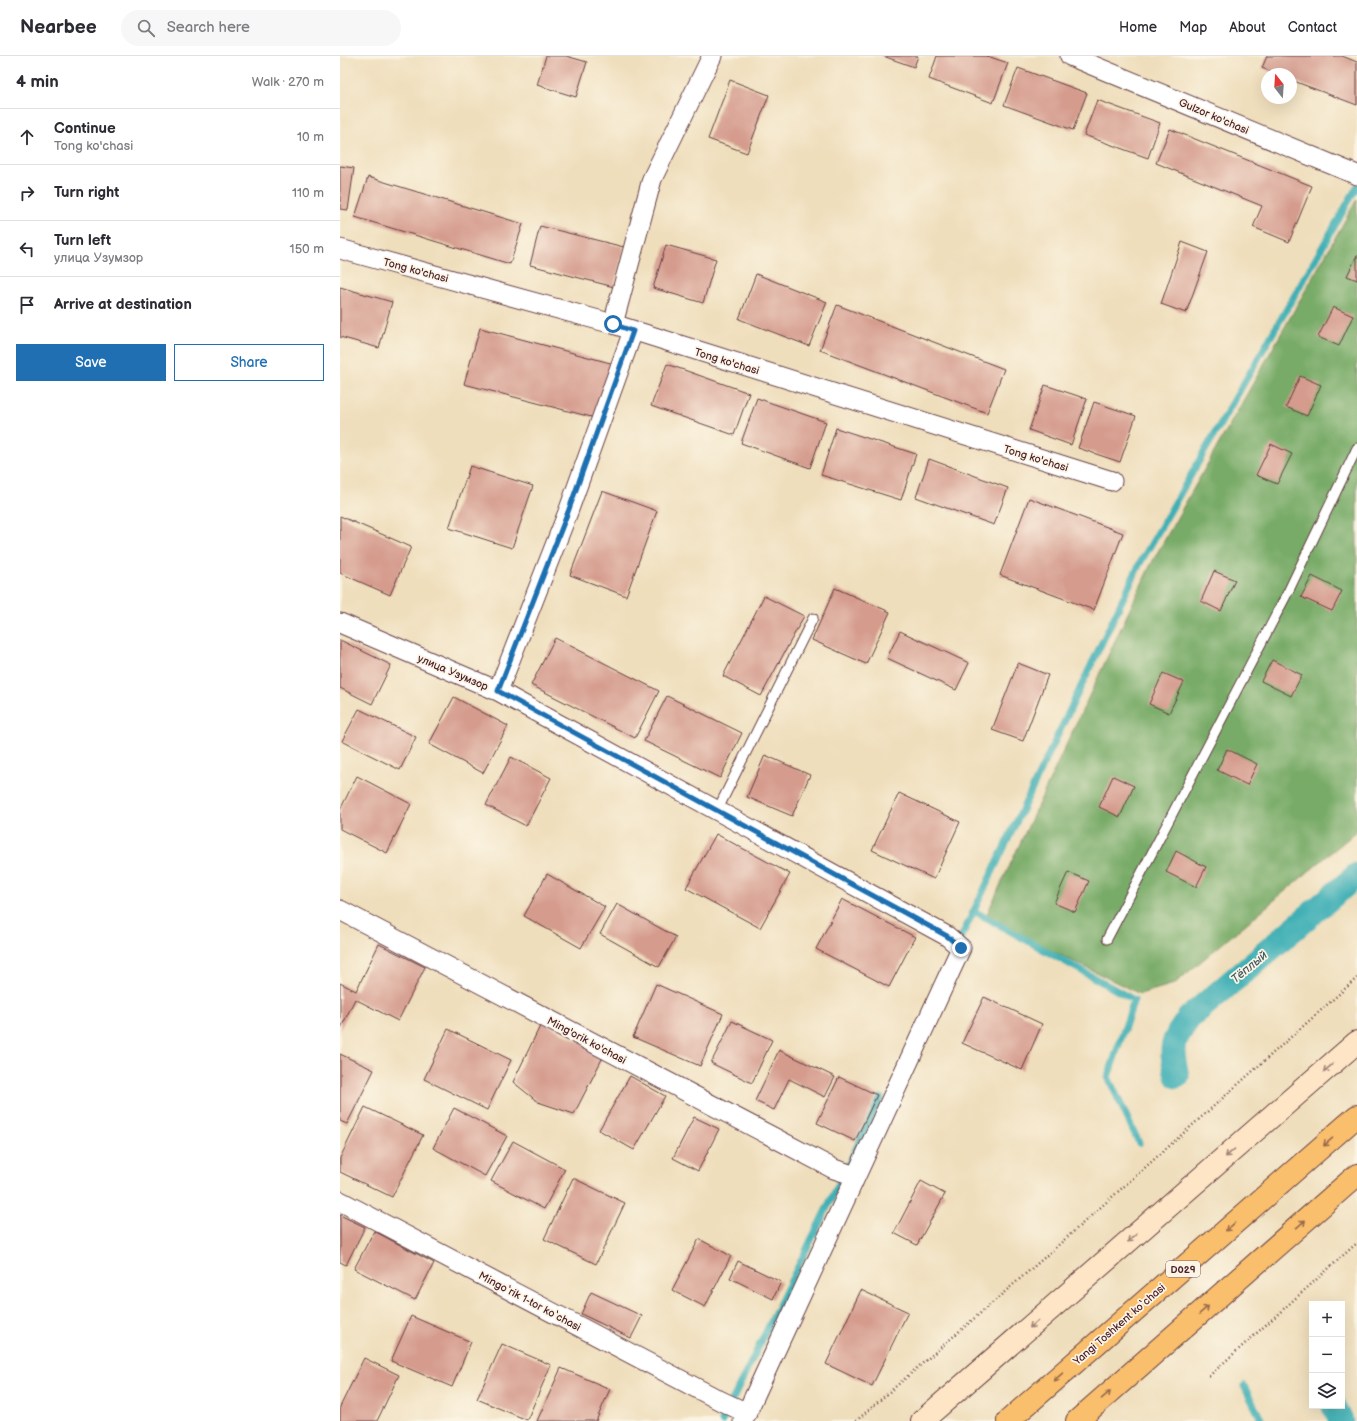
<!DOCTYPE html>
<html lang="en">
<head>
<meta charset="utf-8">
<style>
  :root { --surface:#fff; --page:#f7f7f7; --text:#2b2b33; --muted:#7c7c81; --line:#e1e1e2; --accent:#1f6fb2 }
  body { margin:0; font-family:"Balsamiq Sans",sans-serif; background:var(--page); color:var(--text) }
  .controls { position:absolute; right:12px; bottom:12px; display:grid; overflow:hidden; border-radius:0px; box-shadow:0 4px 16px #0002 }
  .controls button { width:36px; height:36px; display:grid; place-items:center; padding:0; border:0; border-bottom:1px solid var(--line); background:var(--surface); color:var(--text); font:20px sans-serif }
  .compass { position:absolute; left:921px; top:12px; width:36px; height:36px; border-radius:50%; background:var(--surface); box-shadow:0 4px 16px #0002; rotate:343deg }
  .stop { position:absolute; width:12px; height:12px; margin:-9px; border:3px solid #1f6fb2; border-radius:50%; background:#fff }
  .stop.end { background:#1f6fb2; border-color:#fff; box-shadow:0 1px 4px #0008 }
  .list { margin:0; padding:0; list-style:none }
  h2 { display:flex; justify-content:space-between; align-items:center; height:52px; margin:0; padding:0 16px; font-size:17px }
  h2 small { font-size:13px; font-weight:400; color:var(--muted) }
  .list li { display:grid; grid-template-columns:26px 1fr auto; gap:12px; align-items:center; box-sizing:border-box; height:56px; padding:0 16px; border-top:1px solid var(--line) }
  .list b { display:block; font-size:15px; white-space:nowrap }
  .list p { margin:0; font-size:13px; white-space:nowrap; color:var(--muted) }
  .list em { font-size:13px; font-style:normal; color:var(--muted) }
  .actions { display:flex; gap:8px; padding:12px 16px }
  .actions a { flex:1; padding:9px 0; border:1px solid var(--accent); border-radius:0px; text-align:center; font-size:14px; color:var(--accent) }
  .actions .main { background:var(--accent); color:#fff }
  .icon { flex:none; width:22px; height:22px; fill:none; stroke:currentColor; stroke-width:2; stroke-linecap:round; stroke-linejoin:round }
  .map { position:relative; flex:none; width:1017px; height:1365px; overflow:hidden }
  header { display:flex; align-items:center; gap:24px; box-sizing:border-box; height:56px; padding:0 20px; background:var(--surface); border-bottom:1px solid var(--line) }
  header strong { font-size:19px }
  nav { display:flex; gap:22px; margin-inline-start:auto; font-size:14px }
  .search { width:280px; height:36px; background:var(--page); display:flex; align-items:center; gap:10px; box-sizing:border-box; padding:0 14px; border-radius:22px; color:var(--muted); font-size:15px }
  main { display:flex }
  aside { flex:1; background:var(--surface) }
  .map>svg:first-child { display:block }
  .forest { fill:#78ab67; stroke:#616549 }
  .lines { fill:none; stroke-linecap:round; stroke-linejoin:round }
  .stream { stroke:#3fb0b6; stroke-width:7 }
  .canal { stroke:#3fb0b6; stroke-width:25 }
  .building { fill:#d59c8e }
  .service-casing { stroke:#633c41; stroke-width:11 }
  .minor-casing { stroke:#633c41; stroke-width:21 }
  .secondary-casing { stroke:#633c41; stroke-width:24 }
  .trunk-casing { stroke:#633c41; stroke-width:24 }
  .path { stroke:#633c41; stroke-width:2.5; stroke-dasharray:1 3; stroke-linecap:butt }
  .service { stroke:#fff; stroke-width:9 }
  .minor { stroke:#fff; stroke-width:19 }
  .secondary { stroke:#fde5c5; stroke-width:22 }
  .trunk { stroke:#f9bf6d; stroke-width:22 }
  .oneway { stroke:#a48278 }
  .oneway2 { stroke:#996749 }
  .route { stroke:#1f6fb2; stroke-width:5 }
  .labels { text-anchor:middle; stroke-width:3.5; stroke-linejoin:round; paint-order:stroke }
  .shield { fill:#fcf5e5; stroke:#7f5f63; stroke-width:1 }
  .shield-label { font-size:10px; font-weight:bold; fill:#4a1f2b }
  .street-label { font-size:11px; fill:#4a1f2b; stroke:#fcf5e5 }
  .water-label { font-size:12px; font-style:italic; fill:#465963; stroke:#fcf5e5 }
</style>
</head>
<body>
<header>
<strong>Nearbee</strong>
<div class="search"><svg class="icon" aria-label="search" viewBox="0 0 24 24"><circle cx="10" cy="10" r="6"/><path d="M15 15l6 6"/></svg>Search here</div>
<nav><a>Home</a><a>Map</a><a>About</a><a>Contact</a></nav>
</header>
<main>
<aside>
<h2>4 min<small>Walk · 270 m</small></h2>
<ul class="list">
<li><svg class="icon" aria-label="ahead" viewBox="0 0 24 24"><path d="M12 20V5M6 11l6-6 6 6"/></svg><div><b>Continue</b><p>Tong ko'chasi</p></div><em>10 m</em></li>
<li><svg class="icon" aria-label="right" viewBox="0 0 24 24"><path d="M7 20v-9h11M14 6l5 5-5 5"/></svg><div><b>Turn right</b></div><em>110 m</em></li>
<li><svg class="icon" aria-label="left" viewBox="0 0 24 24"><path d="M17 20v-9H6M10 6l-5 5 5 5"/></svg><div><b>Turn left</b><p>улица Узумзор</p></div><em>150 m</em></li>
<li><svg class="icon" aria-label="arrive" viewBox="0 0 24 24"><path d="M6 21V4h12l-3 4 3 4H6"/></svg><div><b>Arrive at destination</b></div></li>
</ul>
<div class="actions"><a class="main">Save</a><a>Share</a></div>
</aside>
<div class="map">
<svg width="1017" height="1365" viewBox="0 0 1017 1365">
  <rect width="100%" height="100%" fill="#fcf5e5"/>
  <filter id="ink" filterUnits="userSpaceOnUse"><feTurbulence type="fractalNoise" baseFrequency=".025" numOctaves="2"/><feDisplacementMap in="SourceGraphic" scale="8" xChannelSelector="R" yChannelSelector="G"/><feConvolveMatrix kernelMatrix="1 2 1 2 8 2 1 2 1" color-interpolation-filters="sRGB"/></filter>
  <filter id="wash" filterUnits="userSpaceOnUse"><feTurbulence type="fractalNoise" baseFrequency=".012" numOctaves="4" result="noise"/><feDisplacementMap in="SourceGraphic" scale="16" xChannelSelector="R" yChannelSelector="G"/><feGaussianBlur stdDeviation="0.9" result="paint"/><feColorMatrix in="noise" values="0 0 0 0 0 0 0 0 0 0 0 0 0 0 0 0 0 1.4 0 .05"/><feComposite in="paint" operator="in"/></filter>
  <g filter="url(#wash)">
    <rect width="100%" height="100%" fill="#efdebc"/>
    <path class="forest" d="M1017,143V775L834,928L800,938L645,862L811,508Z"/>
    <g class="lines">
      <path class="stream" d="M634,855L794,944L768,1021L799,1087
        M618,888L799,509L1017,131
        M904,1330L922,1365
        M382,1365L541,1042"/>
      <path class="canal" d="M837,1020C830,990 831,987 849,962L1017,819
        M994,1350L1001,1365"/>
    </g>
    <g id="blocks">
      <path class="building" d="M206,0H226L247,6L236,41L197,29Z
        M543,0H578L574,11Z
        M597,0H647L668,7L653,47L589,23Z
        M927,0H1002L1017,6V49L951,24V18H937L922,12Z
        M678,12L747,37L733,74L664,49Z
        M390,24L429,39L407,97L368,83Z
        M757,44L820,67L808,102L744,79Z
        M830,73L972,130L949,186L913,171L922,150L816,107Z
        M0,110L14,112L8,154L0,153Z
        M28,121L183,168L170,208L15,161Z
        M200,170L284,191L274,231L190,209Z
        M842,186L868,196L846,257L821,248Z
        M326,189L376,203L363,247L313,232Z
        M1017,199V224L1007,220Z
        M416,218L487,246L469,290L399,263Z
        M0,231L52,246L39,292L0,281Z
        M497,249L664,313L647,357L480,294Z
        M993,251L1013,260L999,290L978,281Z
        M140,272L274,308L259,363L124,328Z
        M327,308L409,337L394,379L311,350Z
        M960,320L981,329L967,360L946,351Z
        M705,329L747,343L731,389L689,374Z
        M417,342L486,366L470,412L401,387Z
        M754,346L796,360L780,406L738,392Z
        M496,372L576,398L561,444L481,419Z
        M931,388L952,398L937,428L916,419Z
        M589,403L668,432L654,469L576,441Z
        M130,410L193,430L172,492L109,472Z
        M262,435L317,455L286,540L230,519Z
        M689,442L783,477L754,554L660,519Z
        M0,460L71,491L50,539L0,517Z
        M874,515L895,524L881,555L861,545Z
        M972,520L1002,535L992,555L961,541Z
        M495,532L550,556L526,608L472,584Z
        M424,540L464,560L421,640L383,620Z
        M560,575L629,607L616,634L547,602Z
        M215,582L319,635L295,682L191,629Z
        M0,584L51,609L32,648L0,632Z
        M932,604L962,619L951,640L921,625Z
        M678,607L708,619L683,685L652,674Z
        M823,617L844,626L829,657L809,648Z
        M327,640L402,677L380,722L304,685Z
        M114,641L168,670L143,717L89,688Z
        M19,653L76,681L60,714L2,685Z
        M887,693L917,708L907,729L877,714Z
        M425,699L470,719L452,760L407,741Z
        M171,701L211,722L186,770L146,749Z
        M17,720L71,748L47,797L0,773V754Z
        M773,720L794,730L780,761L759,751Z
        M559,737L620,766L594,823L532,794Z
        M376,778L450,818L420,872L346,832Z
        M836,795L866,811L856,831L826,816Z
        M728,816L749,825L735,856L714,847Z
        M207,818L265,851L241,892L184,860Z
        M502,843L575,881L549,931L476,893Z
        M277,848L336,881L319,911L260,878Z
        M39,888L85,911L58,965L15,943L0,974V927L16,935Z
        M316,928L383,958L360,1010L293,981Z
        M644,941L702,968L682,1014L622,987Z
        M392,965L432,984L412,1027L371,1007Z
        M202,966L264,999L234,1058L198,1046L173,1026Z
        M108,973L171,1004L147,1054L84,1023Z
        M439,994L495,1021L485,1041L449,1023L434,1054L415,1045Z
        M0,998L34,1014L7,1068L0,1065Z
        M290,1020L325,1040L294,1094L259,1074Z
        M499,1021L537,1039L515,1085L477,1067Z
        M25,1051L83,1079L52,1141L0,1116V1102Z
        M114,1052L167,1080L145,1120L93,1092Z
        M354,1061L379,1073L358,1115L333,1102Z
        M173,1085L225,1113L204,1153L151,1125Z
        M233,1122L285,1147L256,1208L204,1183Z
        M581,1125L605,1138L577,1189L554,1177Z
        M0,1159L25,1171L6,1209L0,1206Z
        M34,1175L94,1207L75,1244L14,1213Z
        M359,1183L391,1200L365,1251L332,1234Z
        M398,1205L441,1226L433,1243L390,1222Z
        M521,1234L568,1256L532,1330L486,1308Z
        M251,1236L302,1260L291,1282L241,1258Z
        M71,1260L131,1286L112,1331L51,1305Z
        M162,1288L211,1309L187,1364L137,1343Z
        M24,1302L59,1319L37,1365H0V1351Z
        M221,1312L270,1333L256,1365H197Z"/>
    </g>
  </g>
  <g filter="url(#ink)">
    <use href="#blocks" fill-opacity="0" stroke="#633c41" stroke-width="1"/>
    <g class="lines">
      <g class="service-casing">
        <path id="service" d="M377,755L473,562
          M767,883L948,536L1017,392"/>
      </g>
      <g class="minor-casing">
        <path id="minor" d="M730,0L1017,119
          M0,193L273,268L772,425
          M273,268L312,123L372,0
          M0,567L158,635L607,880L621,892L403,1365
          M158,635L228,456L293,275
          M0,854L494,1113L516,1120
          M0,1145L381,1345L407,1357"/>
      </g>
      <g class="secondary-casing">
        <path id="secondary" d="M582,1365L1017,986"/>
      </g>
      <g class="trunk-casing">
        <path id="trunk" d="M668,1365L1017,1060
          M737,1365L1017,1119"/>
      </g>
      <path class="path" d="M869,1320L1017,1187
        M516,1365L705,1201L1017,922"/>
      <use href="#service" class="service"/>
      <use href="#minor" class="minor"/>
      <use href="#secondary" class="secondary"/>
      <use href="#trunk" class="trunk"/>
    </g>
    <defs><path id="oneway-shaft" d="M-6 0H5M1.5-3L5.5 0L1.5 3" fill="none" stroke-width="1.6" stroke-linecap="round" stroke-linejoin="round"/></defs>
    <g class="oneway">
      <use href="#oneway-shaft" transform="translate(988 1012) rotate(139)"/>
      <use href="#oneway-shaft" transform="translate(890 1097) rotate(139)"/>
      <use href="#oneway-shaft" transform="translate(792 1182) rotate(139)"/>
      <use href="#oneway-shaft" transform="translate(694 1268) rotate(139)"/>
    </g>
    <g class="oneway2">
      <use href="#oneway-shaft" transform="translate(988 1086) rotate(139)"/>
      <use href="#oneway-shaft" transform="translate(961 1168) rotate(-41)"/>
      <use href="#oneway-shaft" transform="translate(890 1171) rotate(139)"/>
      <use href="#oneway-shaft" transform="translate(864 1254) rotate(-41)"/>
      <use href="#oneway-shaft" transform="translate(718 1321) rotate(139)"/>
      <use href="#oneway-shaft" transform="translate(766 1339) rotate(-41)"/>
    </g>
  </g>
  <g class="lines" filter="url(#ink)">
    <path class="route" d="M273,268L293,275L228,456L158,635L607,880L621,892"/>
  </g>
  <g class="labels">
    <rect class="shield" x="826" y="1205" width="34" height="16" rx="3"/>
    <g class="shield-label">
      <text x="843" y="1217">D029</text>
    </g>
    <g class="street-label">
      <text transform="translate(874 60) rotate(23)" y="4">Gulzor ko'chasi</text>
      <text transform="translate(76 214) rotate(15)" y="4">Tong ko'chasi</text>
      <text transform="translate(387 305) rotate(17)" y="4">Tong ko'chasi</text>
      <text transform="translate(696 402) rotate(17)" y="4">Tong ko'chasi</text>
      <text transform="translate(113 616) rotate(23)" y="4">улица Узумзор</text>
      <text transform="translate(247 984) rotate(28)" y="4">Ming'orik ko'chasi</text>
      <text transform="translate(190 1245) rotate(28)" y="4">Mingo‘rik 1-tor ko‘chasi</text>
      <text transform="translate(779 1268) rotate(-41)" y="4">Yangi Toshkent ko‘chasi</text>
    </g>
    <g class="water-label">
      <text transform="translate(909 911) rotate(-40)" y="4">Тёплый</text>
    </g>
  </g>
</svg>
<div class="controls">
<button>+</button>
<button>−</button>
<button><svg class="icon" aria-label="layers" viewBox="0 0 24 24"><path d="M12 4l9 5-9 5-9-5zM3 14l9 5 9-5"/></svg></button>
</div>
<svg class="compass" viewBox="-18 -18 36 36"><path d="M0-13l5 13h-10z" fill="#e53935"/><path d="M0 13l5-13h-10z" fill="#7c7c81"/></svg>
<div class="stop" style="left:273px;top:268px"></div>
<div class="stop end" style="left:621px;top:892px"></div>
</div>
</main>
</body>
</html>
